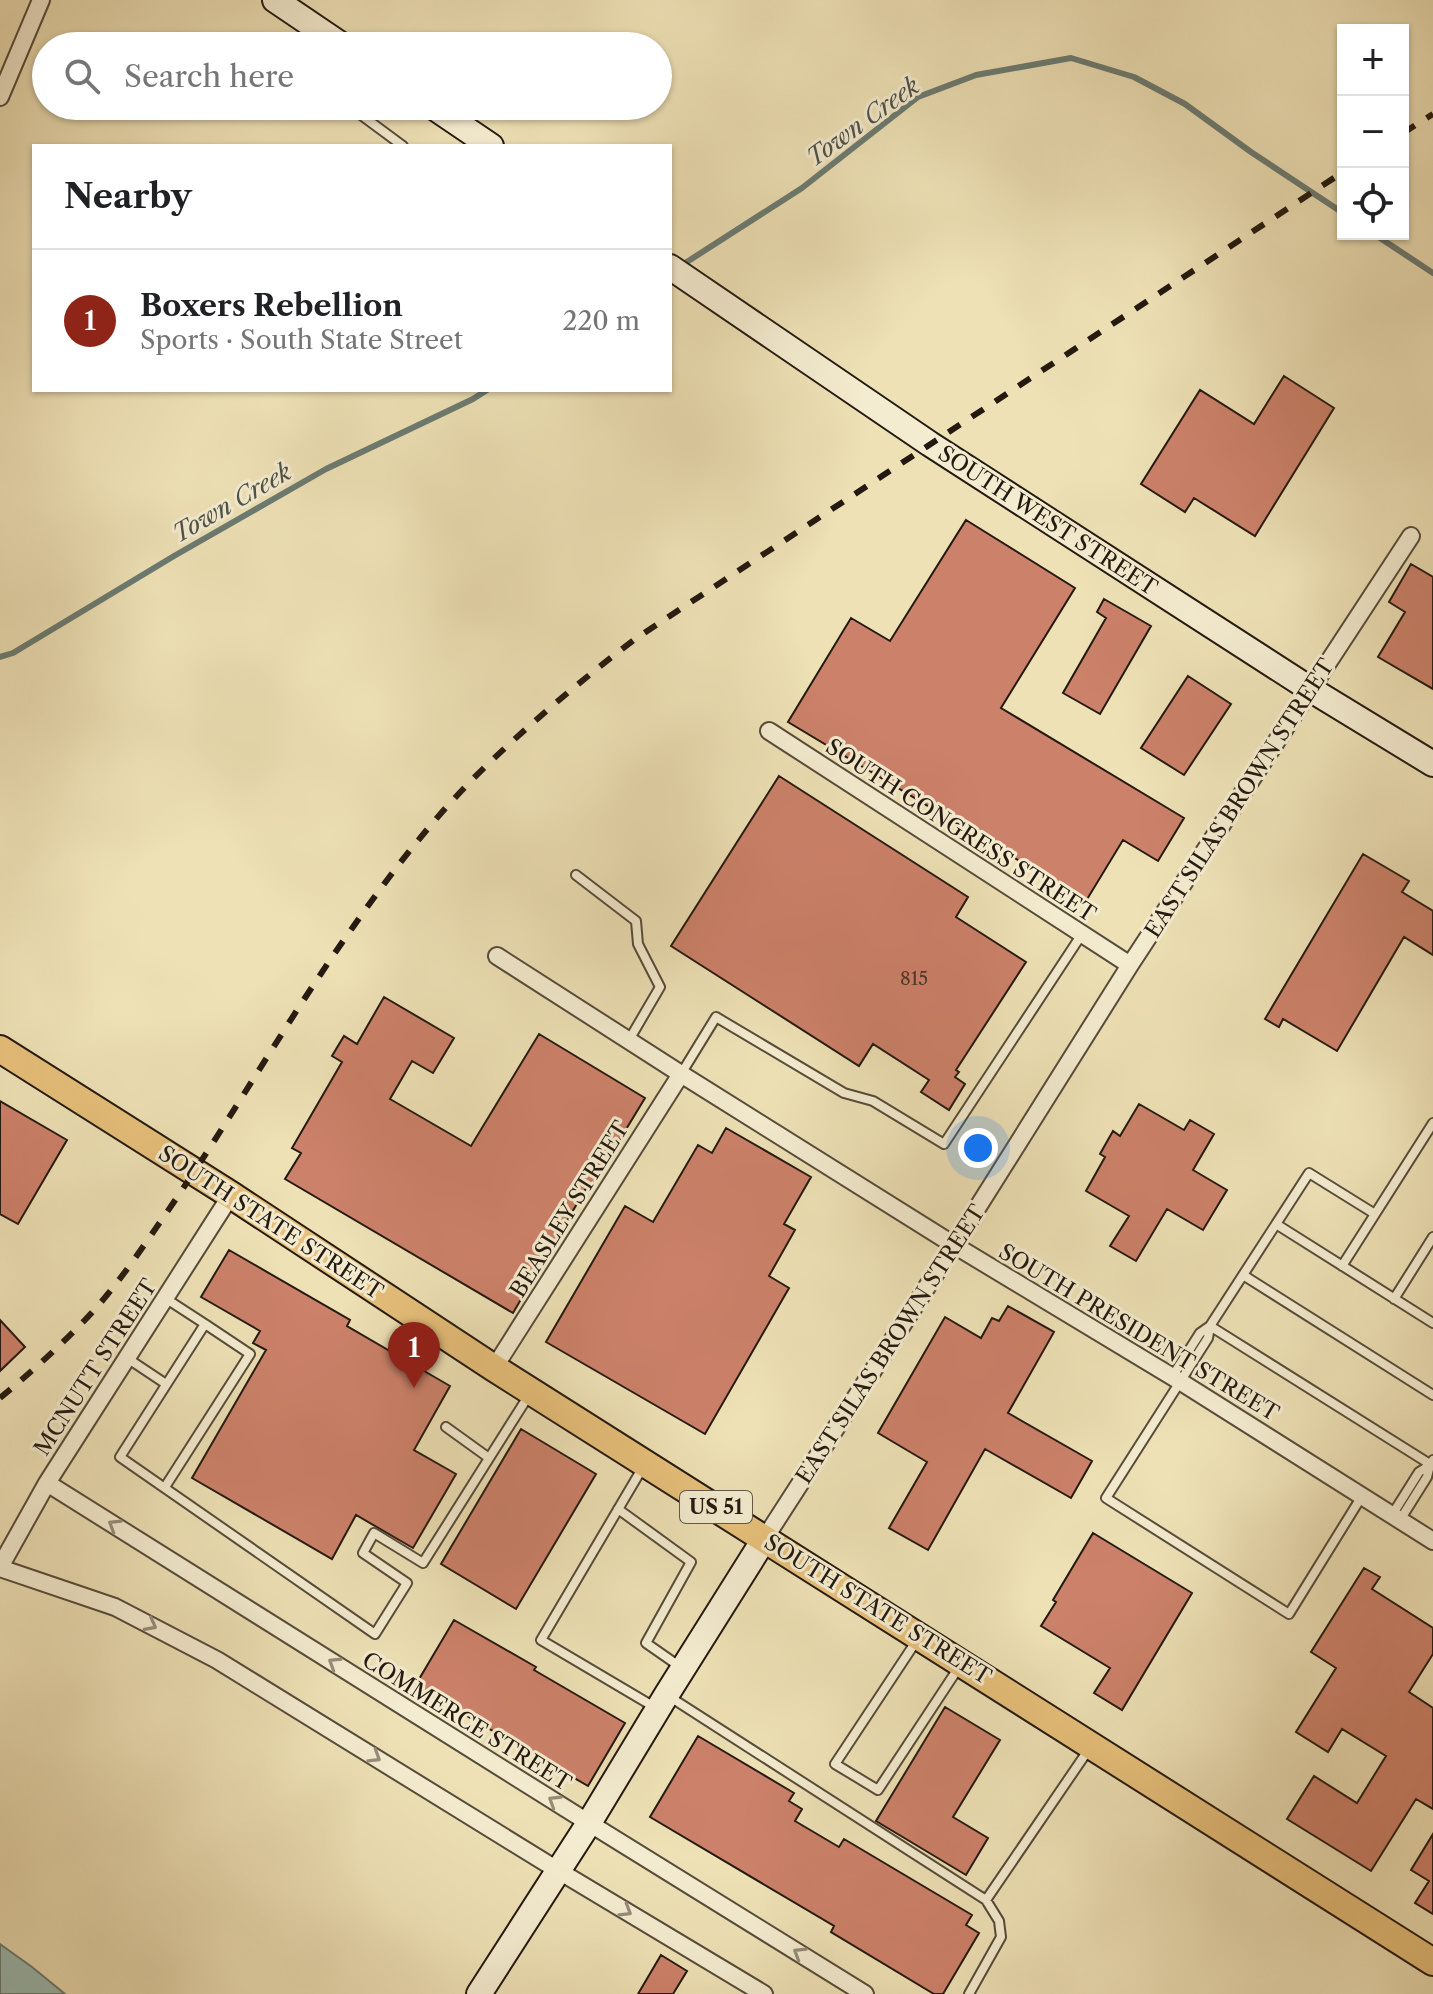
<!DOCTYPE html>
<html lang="en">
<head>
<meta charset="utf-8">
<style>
  :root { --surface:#fff; --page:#f2f2f2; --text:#202124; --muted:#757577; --line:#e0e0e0; --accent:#8f2418 }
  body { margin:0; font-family:"Libre Caslon Text",serif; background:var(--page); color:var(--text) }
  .controls { position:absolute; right:24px; top:24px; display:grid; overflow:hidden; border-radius:0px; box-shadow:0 2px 6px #0004 }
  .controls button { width:72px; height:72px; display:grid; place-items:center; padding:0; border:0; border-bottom:2px solid var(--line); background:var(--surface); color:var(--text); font:40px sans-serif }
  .you { position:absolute; left:978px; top:1148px; width:28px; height:28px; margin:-20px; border:6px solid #fff; border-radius:50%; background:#1a73e8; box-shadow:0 0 0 12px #1a73e833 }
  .badge { display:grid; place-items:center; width:52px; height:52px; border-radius:50%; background:var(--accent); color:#fff; font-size:26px; font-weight:700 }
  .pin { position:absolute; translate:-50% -66px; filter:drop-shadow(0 2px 4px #0008) }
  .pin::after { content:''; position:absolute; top:42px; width:28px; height:24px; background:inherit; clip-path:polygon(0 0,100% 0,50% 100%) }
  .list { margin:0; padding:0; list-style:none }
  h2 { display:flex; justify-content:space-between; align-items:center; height:104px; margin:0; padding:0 32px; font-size:34px }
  h2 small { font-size:26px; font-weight:400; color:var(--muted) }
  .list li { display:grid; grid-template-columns:52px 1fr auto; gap:24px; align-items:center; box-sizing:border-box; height:144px; padding:0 32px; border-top:2px solid var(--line) }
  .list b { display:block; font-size:30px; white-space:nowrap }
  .list p { margin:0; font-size:26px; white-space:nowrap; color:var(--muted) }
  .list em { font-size:26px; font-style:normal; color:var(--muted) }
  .icon { flex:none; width:44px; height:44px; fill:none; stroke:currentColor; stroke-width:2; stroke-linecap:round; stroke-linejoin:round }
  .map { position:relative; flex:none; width:1433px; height:1994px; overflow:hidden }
  .search { position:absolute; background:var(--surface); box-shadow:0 2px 6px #0004; left:32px; top:32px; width:640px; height:88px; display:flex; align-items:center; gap:20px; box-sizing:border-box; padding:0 28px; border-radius:44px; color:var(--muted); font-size:30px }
  .panel { position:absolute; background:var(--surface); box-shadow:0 2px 6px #0004; left:32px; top:144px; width:640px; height:248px; border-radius:0px }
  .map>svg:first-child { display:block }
  .water { fill:#9abcb3; stroke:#6b7b72; stroke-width:2 }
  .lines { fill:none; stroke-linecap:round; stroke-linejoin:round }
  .stream { stroke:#6b7b72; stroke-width:6 }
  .building { fill:#cc816a; stroke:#241910; stroke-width:2 }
  .lane-casing { stroke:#564b3a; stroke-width:12 }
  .street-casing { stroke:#564b3a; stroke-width:20 }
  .secondary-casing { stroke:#241910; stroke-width:28 }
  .primary-casing { stroke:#241910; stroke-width:30 }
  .lane { stroke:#f4ecd0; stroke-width:8 }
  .street { stroke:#f4ecd0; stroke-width:16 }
  .secondary { stroke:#f4ecd0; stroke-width:24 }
  .primary { stroke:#e7c07b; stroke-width:26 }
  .rail { stroke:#241910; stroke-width:6; stroke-dasharray:14 14; stroke-linecap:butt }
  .oneway { stroke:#968d7a }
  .labels { text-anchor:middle; stroke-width:6; stroke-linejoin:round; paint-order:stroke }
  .number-label { font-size:18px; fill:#4e3326 }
  .shield { fill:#f4ecd0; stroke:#62584a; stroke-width:2 }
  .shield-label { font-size:20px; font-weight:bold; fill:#241910 }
  .street-label { font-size:22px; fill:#241910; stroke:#f4ecd0 }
  .water-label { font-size:24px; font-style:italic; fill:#4d5249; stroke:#f4ecd0 }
</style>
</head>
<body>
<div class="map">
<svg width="1433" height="1994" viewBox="0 0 1433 1994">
  <rect width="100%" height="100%" fill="#eee1b6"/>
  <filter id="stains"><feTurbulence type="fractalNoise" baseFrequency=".0025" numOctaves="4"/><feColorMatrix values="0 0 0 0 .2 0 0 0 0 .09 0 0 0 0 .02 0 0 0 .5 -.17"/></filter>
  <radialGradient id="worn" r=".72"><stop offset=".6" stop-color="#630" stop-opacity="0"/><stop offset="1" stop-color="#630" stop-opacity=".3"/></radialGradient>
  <path class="water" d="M0,1944L32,1967L65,1994H0Z"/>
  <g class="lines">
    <path class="stream" d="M1374,234L1433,273
      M679,267L802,188L918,97L976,75L1071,58L1134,77L1185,104L1251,152L1343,213
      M0,657L13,653L174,556L326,469L473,399L487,390"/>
  </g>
  <path class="building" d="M1284,376L1334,408L1255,536L1194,498L1185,512L1141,484L1200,390L1254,424Z
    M966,520L1075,588L1001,708L1184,818L1158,861L1123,840L1086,901L788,722L851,618L890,641Z
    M1411,564L1433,577V689L1378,657L1405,612L1389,602Z
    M1104,599L1151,626L1100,714L1063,693L1106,618L1097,612Z
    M1188,676L1231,704L1184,775L1141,748Z
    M779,776L968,897L956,917L1026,962L956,1070L959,1072L955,1077L965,1084L949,1110L921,1092L929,1080L873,1044L859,1066L671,946Z
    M1363,854L1409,881L1402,892L1433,911V955L1404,937L1337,1051L1283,1019L1279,1027L1265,1019Z
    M384,997L454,1038L433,1073L412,1061L390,1099L471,1146L539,1034L645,1098L591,1187L588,1185L513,1313L285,1179L301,1153L292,1148L342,1062L332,1056L344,1036L357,1044Z
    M0,1101L67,1140L18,1224L0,1214Z
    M1139,1104L1184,1130L1190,1120L1214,1134L1193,1170L1227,1190L1203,1230L1167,1209L1136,1261L1110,1246L1129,1216L1086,1191L1105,1157L1100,1154L1113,1131L1120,1136Z
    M726,1128L811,1177L784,1224L795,1230L769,1276L789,1288L705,1434L546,1342L625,1206L653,1222L698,1145L712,1153Z
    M229,1250L350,1320L347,1326L450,1386L414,1450L456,1474L413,1548L356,1515L332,1559L192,1478L266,1350L253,1343L260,1331L201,1297Z
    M1008,1306L1054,1332L1008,1413L1092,1461L1071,1498L985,1449L928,1550L889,1528L927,1462L878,1433L945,1317L981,1338L992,1318L999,1321Z
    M0,1320L25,1347L0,1371Z
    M521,1429L596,1474L516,1609L441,1564Z
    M1093,1533L1192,1593L1122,1710L1094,1693L1110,1668L1041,1626L1056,1602L1053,1600Z
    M1364,1568L1380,1577L1372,1589L1433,1628V1654L1409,1692L1433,1708V1809L1416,1799L1371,1871L1287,1819L1314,1776L1357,1803L1386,1756L1342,1729L1328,1752L1296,1732L1336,1668L1311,1652Z
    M454,1620L536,1667L534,1670L625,1723L588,1786L415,1686Z
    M945,1707L1000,1740L953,1817L988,1838L966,1875L876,1821Z
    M698,1736L794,1793L789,1801L802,1809L795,1821L839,1847L844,1839L972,1915L966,1925L979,1933L943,1994H934L831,1932L834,1926L650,1817Z
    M1433,1834V1914L1415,1903L1429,1881L1411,1870Z
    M661,1955L687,1971L673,1994H638Z"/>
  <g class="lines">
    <g class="lane-casing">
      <path id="lane" d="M349,106L403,146
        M576,875L636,921L638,944L660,987L629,1040
        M681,1074L716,1017L844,1093L873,1101L944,1144L1082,934
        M1375,1214L1309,1173L1210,1326L1433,1466
        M1276,1224L1433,1323
        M1342,1266L1433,1123
        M1243,1275L1433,1395
        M165,1298L205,1324L120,1457L375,1634L407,1583L363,1553L374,1533L423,1563L529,1395
        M1394,1299L1433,1237
        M1210,1326L1208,1338L1106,1498L1289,1614L1362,1496
        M127,1358L166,1384
        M1172,1377L1200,1333L1210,1326
        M446,1427L489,1458
        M643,1467L541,1640L656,1708
        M165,1487L250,1354L205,1324
        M618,1509L691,1562L646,1643L679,1666
        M1392,1515L1419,1472L1430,1465
        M1400,1520L1427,1477L1430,1465L1433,1460
        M917,1640L835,1764L878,1790L959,1667
        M670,1697L986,1900
        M969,1994L1001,1937L999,1921L986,1900L1089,1749"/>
    </g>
    <g class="street-casing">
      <path id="street" d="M0,97L41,0
        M769,731L1130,965
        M497,956L681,1074L954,1245L1181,1382L1433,1541
        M494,1368L681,1074
        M47,1483L589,1823L865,1994
        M765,1538L954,1245L1130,965L1411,536
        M0,1567L47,1483L231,1195
        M0,1568L115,1607L217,1660L559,1871L764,1994"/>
    </g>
    <g class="secondary-casing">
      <path id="secondary" d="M275,0L343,46
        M432,106L491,146
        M670,267L930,444L1310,689L1433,764
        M479,1994L589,1823L667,1694L765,1538"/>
    </g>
    <g class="primary-casing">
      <path id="primary" d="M0,1049L231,1195L494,1368L1433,1962"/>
    </g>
    <use href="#lane" class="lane"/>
    <use href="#street" class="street"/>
    <use href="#secondary" class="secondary"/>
    <use href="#primary" class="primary"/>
    <path class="rail" d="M1403,133L1433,114
      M0,1398C29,1374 58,1348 84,1321C115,1289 140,1251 165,1215C230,1121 287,1020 353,927C393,870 437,813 488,764C534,720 584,678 635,639L1343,172"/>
  </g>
  <defs><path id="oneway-chevron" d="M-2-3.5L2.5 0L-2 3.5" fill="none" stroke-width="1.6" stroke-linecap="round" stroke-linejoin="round" transform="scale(2)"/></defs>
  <g class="oneway">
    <use href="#oneway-chevron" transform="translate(114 1525) rotate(-148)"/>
    <use href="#oneway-chevron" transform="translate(151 1625) rotate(28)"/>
    <use href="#oneway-chevron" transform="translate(334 1663) rotate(-148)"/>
    <use href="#oneway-chevron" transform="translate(375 1757) rotate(32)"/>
    <use href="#oneway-chevron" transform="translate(554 1801) rotate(-148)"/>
    <use href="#oneway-chevron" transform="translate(626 1911) rotate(31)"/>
    <use href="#oneway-chevron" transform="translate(799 1953) rotate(-148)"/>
  </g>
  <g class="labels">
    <g class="number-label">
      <text x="914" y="985">815</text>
    </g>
    <rect class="shield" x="680" y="1491" width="72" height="32" rx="6"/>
    <g class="shield-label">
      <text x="716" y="1514">US 51</text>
    </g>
    <g class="street-label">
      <text transform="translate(1048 520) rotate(33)" y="8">SOUTH WEST STREET</text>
      <text transform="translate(1239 798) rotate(-57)" y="8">EAST SILAS BROWN STREET</text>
      <text transform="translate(961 830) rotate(33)" y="8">SOUTH CONGRESS STREET</text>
      <text transform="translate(569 1209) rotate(-58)" y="8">BEASLEY STREET</text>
      <text transform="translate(271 1222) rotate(33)" y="8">SOUTH STATE STREET</text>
      <text transform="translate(1139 1332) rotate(31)" y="8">SOUTH PRESIDENT STREET</text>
      <text transform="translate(890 1344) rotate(-57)" y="8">EAST SILAS BROWN STREET</text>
      <text transform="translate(95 1367) rotate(-57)" y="8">MCNUTT STREET</text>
      <text transform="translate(878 1609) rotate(32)" y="8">SOUTH STATE STREET</text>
      <text transform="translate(467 1721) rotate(32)" y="8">COMMERCE STREET</text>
    </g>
    <g class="water-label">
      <text transform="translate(863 122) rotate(-36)" y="8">Town Creek</text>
      <text transform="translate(232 503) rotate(-30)" y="8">Town Creek</text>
    </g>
  </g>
  <rect width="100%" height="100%" filter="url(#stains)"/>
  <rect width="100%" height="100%" fill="url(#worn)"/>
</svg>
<div class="controls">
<button>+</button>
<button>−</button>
<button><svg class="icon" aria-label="locate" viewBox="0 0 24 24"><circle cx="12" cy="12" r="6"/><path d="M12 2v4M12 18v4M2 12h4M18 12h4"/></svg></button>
</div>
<div class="you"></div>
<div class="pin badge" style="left:414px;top:1388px">1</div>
<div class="search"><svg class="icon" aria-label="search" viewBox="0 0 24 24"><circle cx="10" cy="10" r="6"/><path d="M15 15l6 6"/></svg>Search here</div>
<section class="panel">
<h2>Nearby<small></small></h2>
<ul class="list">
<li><span class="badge">1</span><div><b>Boxers Rebellion</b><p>Sports · South State Street</p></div><em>220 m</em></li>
</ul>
</section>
</div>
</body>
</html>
